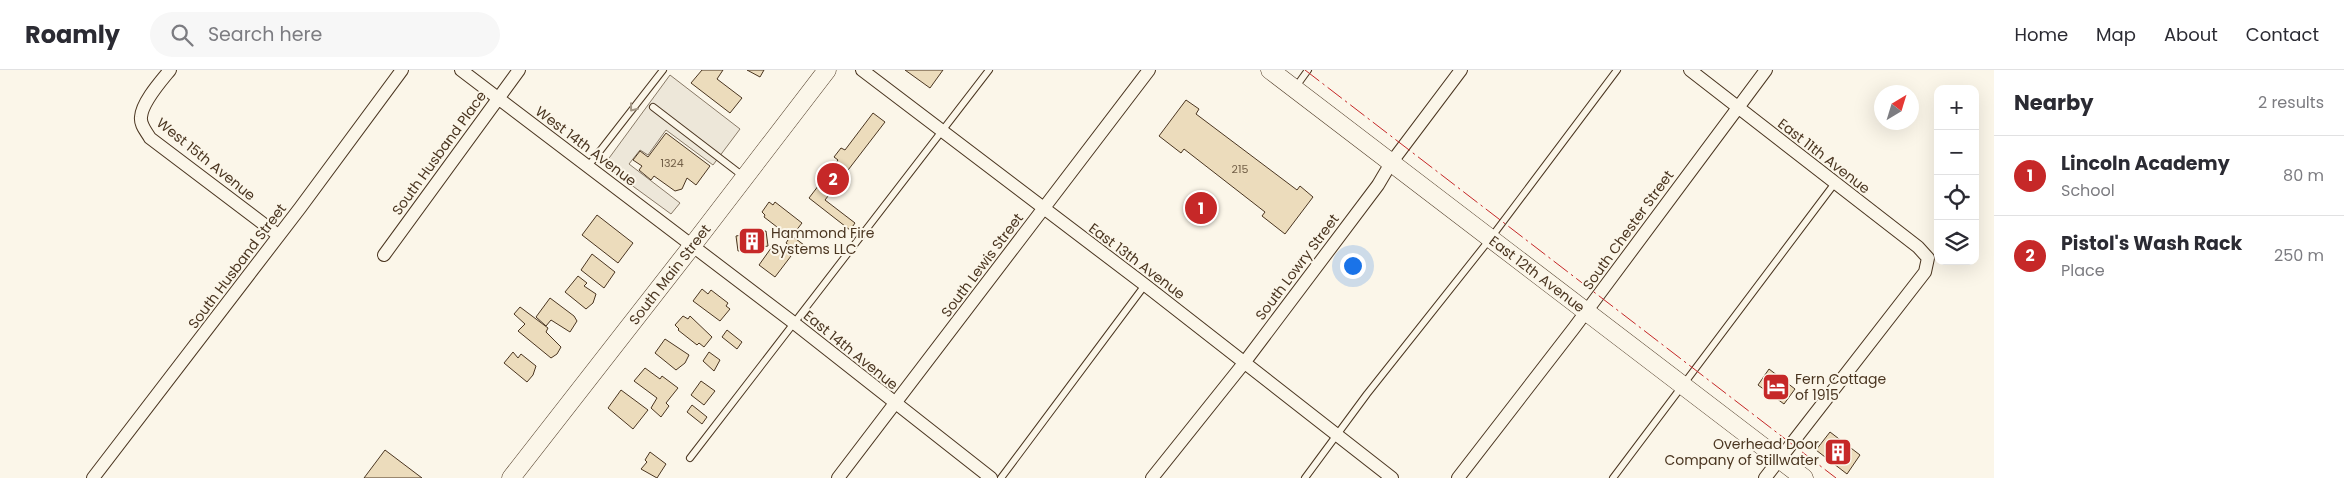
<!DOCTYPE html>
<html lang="en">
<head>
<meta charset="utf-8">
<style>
  :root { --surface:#fff; --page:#f7f7f7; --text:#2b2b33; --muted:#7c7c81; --line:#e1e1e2; --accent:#c62828 }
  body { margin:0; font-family:Poppins,sans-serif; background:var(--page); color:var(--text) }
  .controls { position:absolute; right:15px; top:15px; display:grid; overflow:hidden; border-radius:10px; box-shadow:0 5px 20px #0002 }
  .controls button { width:45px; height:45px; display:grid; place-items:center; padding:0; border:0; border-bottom:1px solid var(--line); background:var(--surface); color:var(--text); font:25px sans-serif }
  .compass { position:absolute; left:1874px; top:15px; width:45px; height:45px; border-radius:50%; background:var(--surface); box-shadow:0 5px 20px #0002; rotate:38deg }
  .you { position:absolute; left:1352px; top:195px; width:18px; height:18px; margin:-12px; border:4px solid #fff; border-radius:50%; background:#1a73e8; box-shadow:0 0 0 8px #1a73e833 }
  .badge { display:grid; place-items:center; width:32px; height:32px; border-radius:50%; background:var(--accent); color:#fff; font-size:16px; font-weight:700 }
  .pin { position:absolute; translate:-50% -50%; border:2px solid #fff; box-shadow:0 1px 5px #0006 }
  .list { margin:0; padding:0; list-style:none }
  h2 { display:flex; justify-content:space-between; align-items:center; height:65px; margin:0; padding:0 20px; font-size:21px }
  h2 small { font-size:16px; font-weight:400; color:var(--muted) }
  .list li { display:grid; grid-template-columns:32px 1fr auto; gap:15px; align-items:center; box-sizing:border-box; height:80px; padding:0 20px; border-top:1px solid var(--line) }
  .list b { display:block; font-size:19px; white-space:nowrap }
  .list p { margin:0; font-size:16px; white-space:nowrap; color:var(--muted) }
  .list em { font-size:16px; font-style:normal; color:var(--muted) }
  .icon { flex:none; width:28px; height:28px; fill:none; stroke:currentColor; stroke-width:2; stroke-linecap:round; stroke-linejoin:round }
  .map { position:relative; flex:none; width:1994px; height:408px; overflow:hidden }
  header { display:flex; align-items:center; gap:30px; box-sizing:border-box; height:70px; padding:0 25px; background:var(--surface); border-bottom:1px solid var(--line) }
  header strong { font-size:24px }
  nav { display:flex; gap:28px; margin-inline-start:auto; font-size:18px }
  .search { width:350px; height:45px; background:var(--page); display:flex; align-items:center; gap:12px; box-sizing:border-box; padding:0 18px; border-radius:28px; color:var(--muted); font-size:19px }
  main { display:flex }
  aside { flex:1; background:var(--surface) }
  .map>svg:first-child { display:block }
  .parking { fill:#ede7d9; stroke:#887966 }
  .building { fill:#ecdcbc; stroke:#4a3520 }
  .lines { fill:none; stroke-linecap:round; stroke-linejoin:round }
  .service-casing { stroke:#4a3520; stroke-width:8 }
  .minor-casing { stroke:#4a3520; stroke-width:14 }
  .secondary-casing { stroke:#4a3520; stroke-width:19 }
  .service { stroke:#fbf6e9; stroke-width:6 }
  .minor { stroke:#fbf6e9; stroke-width:12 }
  .secondary { stroke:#fbf6e9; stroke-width:18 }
  .power { stroke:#c62828; stroke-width:1; stroke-dasharray:18 4 2.5 4; stroke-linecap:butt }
  .oneway { stroke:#a29684 }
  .labels { text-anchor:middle; stroke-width:4; stroke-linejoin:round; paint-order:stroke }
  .number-label { font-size:11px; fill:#725f47 }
  .street-label { font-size:14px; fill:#4a3520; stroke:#fbf6e9 }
  .poi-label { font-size:14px; fill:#4a3520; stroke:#fbf6e9; text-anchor:start }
</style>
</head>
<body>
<header>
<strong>Roamly</strong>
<div class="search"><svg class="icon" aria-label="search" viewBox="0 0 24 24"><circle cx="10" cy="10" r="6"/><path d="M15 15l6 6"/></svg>Search here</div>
<nav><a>Home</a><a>Map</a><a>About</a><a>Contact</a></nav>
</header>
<main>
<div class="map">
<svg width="1994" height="408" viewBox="0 0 1994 408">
  <rect width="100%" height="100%" fill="#fbf6e9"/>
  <path class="parking" d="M670,5L740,59L713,95L666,60L648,85L640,80L629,94L680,133L671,144L604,95Z"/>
  <path class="building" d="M702,0H723L717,9L742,28L730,43L691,13Z
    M747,0H764L760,7Z
    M905,0H943L930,18Z
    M1186,30L1199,39L1196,44L1297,120L1300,116L1313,127L1285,164L1262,146L1265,142L1184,79L1181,83L1159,66Z
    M873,43L885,52L825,130L855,153L850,160L809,128L838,90L834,87L841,78L845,80Z
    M666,63L710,96L696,115L687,108L682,119L675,121L654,106L651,110L639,100L642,96L633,90L640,81L648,87Z
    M769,132L773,135L775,132L802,153L792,166L804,175L798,183L786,173L790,167L764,147L765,145L762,142Z
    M597,145L633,173L618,193L582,165Z
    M766,161L768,176L738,181L736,166Z
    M774,174L791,186L775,207L759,195Z
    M592,184L615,202L604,218L581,200Z
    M578,206L587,213L584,216L596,224L593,233L586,239L565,222Z
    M702,219L708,224L711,220L728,233L726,236L730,239L720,251L693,231Z
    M550,228L574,246L577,251L570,262L551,250L546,256L536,247Z
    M520,237L548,258L546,262L561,277L557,284L551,288L518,261L525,254L514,244Z
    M683,246L688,249L690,246L712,267L704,277L699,273L697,275L678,260L679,259L675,255Z
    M727,260L742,272L737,279L722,267Z
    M665,269L689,285L685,293L676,300L655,283Z
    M513,282L518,288L521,284L536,296L533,305L527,312L504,293Z
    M709,282L720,290L714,301L703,291Z
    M645,298L660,309L662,306L678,318L666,333L669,336L661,347L651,338L657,328L634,311Z
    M1769,299L1795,319L1784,334L1758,315Z
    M701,311L715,321L704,335L691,325Z
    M621,320L648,340L633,359L608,338Z
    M692,335L707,347L702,354L687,342Z
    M1830,362L1860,385L1847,404L1816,380Z
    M385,380L422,408H364Z
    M650,382L666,394L657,408L641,399L647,392L645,390Z"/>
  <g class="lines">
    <g class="service-casing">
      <path id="service" d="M1295,18L1308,0
        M653,37L743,106
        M589,95L663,0
        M690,388L989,0
        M1001,408L1145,215
        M1305,408L1367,324L1490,169L1617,0
        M1613,408L1835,113"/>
    </g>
    <g class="minor-casing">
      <path id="minor" d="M170,0C161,11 142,32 141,47C140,55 146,61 150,68L278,165
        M461,0L794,253L991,408
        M862,0L1145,215L1392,408
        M1690,0L1918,177L1928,188L1925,202L1765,408
        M384,185L519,0
        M93,408L300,138L402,0
        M838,408L1149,0
        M1152,408L1244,293L1378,115L1391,93L1461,0
        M1458,408L1574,258L1766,0"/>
    </g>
    <g class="secondary-casing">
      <g id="secondary">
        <path id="s1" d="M1270,0L1804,408"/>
        <path id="s2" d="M511,408L692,176L827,0"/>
      </g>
    </g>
    <use href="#service" class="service"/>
    <use href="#minor" class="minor"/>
    <use href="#secondary" class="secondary"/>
    <path class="power" d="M1305,0L1836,408"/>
  </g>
  <defs><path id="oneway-chevron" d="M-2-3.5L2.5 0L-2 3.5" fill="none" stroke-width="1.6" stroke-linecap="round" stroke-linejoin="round" transform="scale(1.25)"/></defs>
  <use class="oneway" href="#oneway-chevron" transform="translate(633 38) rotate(128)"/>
  <defs>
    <g id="building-square" transform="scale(1.4375)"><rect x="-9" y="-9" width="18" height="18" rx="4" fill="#c62828" stroke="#fbf6e9"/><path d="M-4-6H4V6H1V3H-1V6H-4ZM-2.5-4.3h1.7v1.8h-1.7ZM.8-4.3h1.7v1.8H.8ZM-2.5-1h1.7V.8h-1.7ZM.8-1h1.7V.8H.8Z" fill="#fff"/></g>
    <g id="hotel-square" transform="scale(1.4375)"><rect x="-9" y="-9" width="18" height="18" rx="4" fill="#c62828" stroke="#fbf6e9"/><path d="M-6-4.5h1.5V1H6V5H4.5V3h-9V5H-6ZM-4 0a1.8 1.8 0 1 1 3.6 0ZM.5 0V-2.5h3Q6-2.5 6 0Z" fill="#fff"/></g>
  </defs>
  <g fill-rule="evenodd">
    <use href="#building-square" x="752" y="171"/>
    <use href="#hotel-square" x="1776" y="317"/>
    <use href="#building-square" x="1838" y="382"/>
  </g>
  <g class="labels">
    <g class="number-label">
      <text x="672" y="97">1324</text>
      <text x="1240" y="103">215</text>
    </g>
    <g class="street-label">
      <text transform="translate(586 76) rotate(37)" y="5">West 14th Avenue</text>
      <text transform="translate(439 83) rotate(-54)" y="5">South Husband Place</text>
      <text transform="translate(1824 86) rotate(38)" y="5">East 11th Avenue</text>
      <text transform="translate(206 89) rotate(39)" y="5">West 15th Avenue</text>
      <text transform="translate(1628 160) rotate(-54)" y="5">South Chester Street</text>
      <text transform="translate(1137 191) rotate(37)" y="5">East 13th Avenue</text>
      <text transform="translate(982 195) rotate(-53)" y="5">South Lewis Street</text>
      <text transform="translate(237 196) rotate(-53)" y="5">South Husband Street</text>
      <text transform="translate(1297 197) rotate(-53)" y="5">South Lowry Street</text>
      <text dy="5" stroke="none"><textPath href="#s2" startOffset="258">South Main Street</textPath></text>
      <text dy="5" stroke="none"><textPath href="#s1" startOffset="336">East 12th Avenue</textPath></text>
      <text transform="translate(851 280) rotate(39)" y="5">East 14th Avenue</text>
    </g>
    <g class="poi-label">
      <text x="771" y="168">Hammond Fire<tspan x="771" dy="16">Systems LLC</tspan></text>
      <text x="1795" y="314">Fern Cottage<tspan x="1795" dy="16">of 1915</tspan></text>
      <text x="1819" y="379" text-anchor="end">Overhead Door<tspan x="1819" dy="16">Company of Stillwater</tspan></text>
    </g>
  </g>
</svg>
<div class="controls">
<button>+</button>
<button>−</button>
<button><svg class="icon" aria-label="locate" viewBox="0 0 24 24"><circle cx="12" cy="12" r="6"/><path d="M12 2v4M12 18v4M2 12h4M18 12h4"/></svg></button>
<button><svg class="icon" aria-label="layers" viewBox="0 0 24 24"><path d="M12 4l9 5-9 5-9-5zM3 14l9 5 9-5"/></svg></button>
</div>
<svg class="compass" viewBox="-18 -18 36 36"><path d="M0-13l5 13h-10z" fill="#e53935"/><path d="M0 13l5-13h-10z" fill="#7c7c81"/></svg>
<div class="you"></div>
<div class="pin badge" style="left:1201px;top:138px">1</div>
<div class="pin badge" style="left:833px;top:109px">2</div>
</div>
<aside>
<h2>Nearby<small>2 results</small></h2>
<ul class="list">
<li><span class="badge">1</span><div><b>Lincoln Academy</b><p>School</p></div><em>80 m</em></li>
<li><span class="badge">2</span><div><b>Pistol's Wash Rack</b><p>Place</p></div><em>250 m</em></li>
</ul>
</aside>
</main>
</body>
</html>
